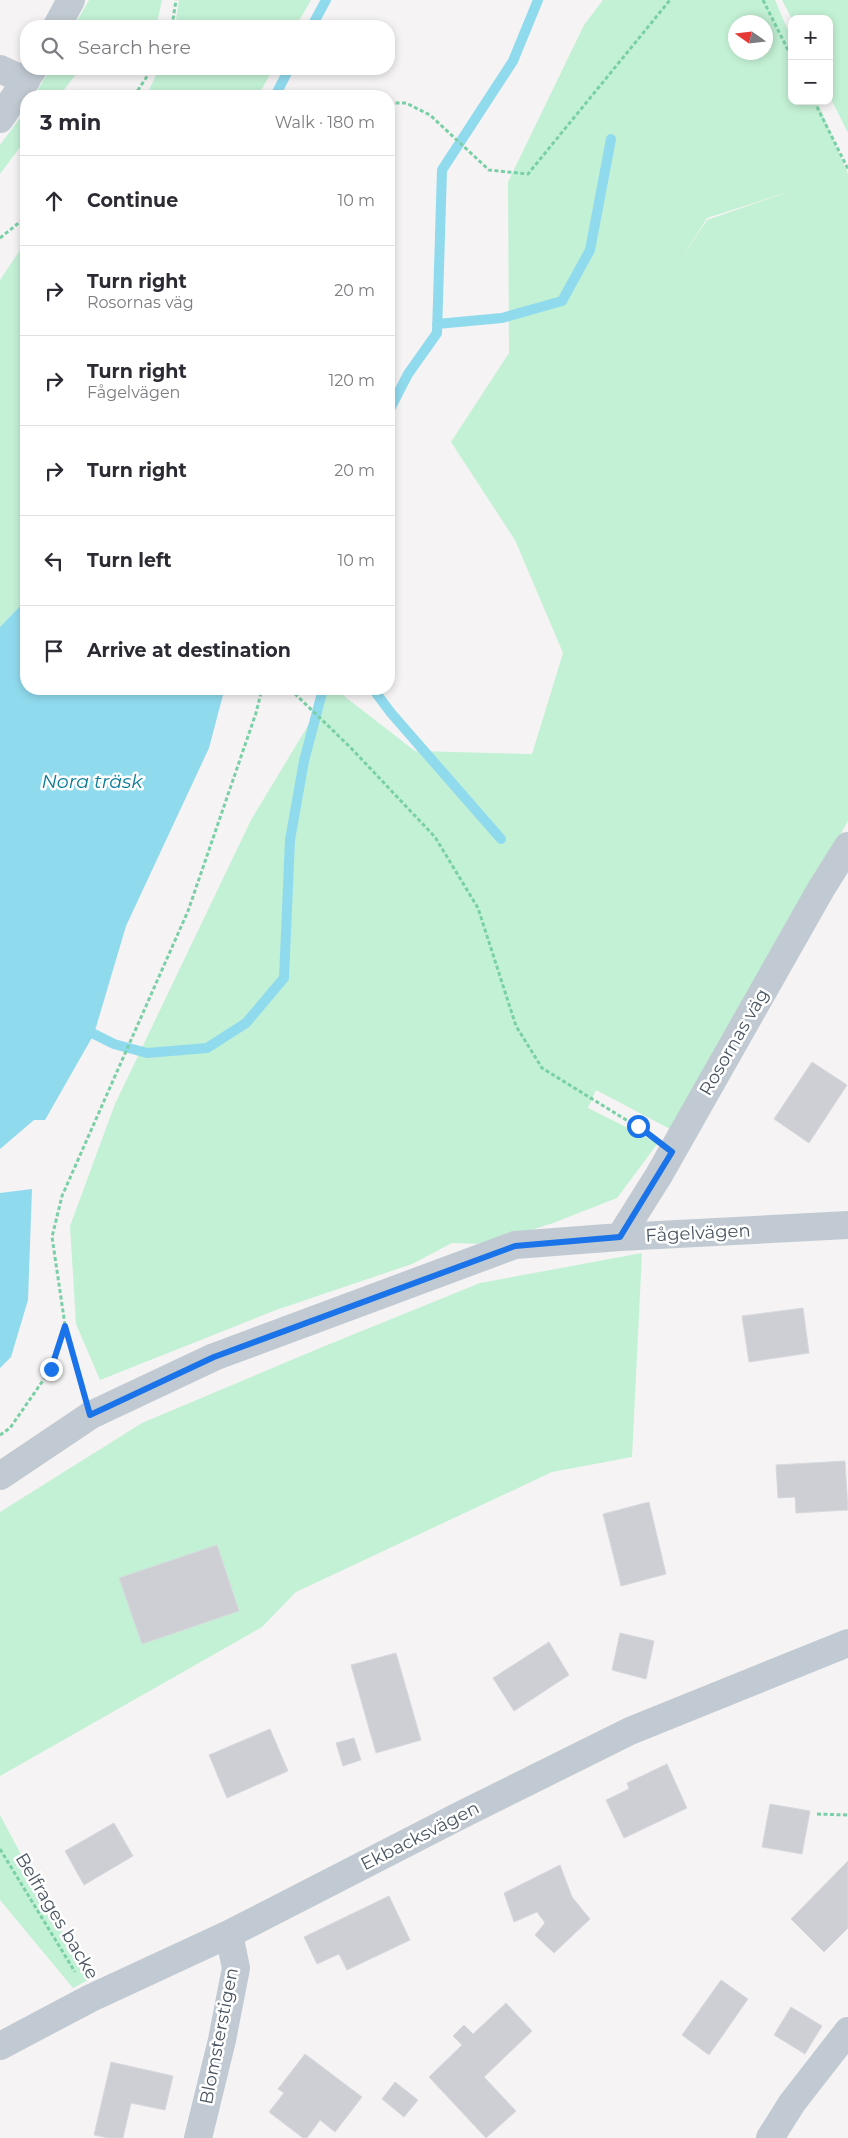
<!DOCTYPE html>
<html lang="en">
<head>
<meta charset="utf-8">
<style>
  :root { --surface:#fff; --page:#f7f7f7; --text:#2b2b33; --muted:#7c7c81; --line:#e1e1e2 }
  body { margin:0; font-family:Montserrat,sans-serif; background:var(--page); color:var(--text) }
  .controls { position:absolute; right:15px; top:15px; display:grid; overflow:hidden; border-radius:10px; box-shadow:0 2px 8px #0003 }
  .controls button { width:45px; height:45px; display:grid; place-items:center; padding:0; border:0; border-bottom:1px solid var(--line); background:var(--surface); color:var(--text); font:25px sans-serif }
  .compass { position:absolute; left:728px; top:15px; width:45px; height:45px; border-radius:50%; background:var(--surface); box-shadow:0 2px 8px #0003; rotate:284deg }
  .stop { position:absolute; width:15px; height:15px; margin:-11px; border:4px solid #1a73e8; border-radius:50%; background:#fff }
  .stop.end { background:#1a73e8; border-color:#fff; box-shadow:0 1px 5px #0008 }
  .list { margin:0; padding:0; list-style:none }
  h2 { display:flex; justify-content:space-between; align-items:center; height:65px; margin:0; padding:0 20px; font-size:21px }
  h2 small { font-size:16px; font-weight:400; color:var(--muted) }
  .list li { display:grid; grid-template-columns:32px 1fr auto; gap:15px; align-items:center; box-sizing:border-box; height:90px; padding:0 20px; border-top:1px solid var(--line) }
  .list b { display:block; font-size:19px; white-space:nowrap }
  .list p { margin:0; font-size:16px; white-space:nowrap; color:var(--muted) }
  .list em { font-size:16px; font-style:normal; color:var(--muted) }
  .icon { flex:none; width:28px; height:28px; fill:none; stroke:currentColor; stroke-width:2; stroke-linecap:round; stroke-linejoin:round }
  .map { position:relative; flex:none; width:848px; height:2138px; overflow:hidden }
  .search { position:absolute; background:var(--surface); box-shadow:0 2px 8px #0003; left:20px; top:20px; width:375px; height:55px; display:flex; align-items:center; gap:12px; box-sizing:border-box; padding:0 18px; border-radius:20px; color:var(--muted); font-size:19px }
  .panel { position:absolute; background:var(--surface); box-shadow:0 2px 8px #0003; left:20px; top:90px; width:375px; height:605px; border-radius:20px }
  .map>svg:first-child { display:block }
  .green { fill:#c3f1d5; fill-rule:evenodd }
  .water { fill:#90daee }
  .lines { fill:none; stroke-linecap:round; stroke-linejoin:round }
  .stream { stroke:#90daee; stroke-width:10 }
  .building { fill:#cdcfd5; stroke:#d7d9de }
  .path { stroke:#7ad0a6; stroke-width:3; stroke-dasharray:4 2.5; stroke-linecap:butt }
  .minor { stroke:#c1cad2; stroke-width:28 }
  .tertiary { stroke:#c1cad2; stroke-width:28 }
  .route { stroke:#1a73e8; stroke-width:6 }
  .labels { text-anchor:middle; stroke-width:5; stroke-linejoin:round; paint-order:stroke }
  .street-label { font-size:18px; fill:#4a5661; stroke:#fff }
  .water-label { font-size:19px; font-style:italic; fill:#0c7c9b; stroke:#fff }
</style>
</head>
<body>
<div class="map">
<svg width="848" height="2138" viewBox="0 0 848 2138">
  <rect width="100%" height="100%" fill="#f5f3f3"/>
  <path class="green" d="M89,0H162L157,23L74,26Z
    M179,0H311L296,26H175Z
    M603,0H775L792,40V101H817L848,174V821L670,1129L596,1090L588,1108L658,1143L617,1198L553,1223L488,1244L452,1243L412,1264L276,1310L100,1380L76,1324L70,1226L115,1104L251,820L330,689H335L415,751L532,754L563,653L515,540L451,442L509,353L508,182L584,25ZM736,22H766V52H736ZM797,189L707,220L683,256L707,218Z
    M782,0H848V133L829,95V19H792Z
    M50,69H80L59,96H34Z
    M159,69H273L258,96H146Z
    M26,110V139L0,174V145Z
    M26,241V600L0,627V280Z
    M642,1253L632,1457L552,1472L296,1592L262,1627L0,1776V1512L142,1423L320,1348L480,1283Z
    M0,1815L88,1980L73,1988L0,1900Z"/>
  <path class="water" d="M26,600V689H223L224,691L209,748L126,926L94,1034L45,1120H34L0,1149V627Z
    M32,1189L28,1300L11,1357L0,1368V1193Z"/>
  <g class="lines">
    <path class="stream" d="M312,26L326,0
      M275,96L289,69
      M437,324L502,318L562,301L590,250L611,139
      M389,411L408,374L437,333L442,170L513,61L538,0
      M373,689L391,713L501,839
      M94,1034L114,1044L147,1053L207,1048L246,1023L284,978L290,840L304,761L323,689"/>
  </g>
  <path class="building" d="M812,1062L847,1085L809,1143L774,1119Z
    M803,1308L809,1353L749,1362L742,1316Z
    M845,1461L848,1510L796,1513L795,1497L778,1498L776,1465Z
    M649,1502L666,1574L621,1586L603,1514Z
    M217,1545L239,1611L142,1644L119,1578Z
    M620,1633L654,1641L646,1679L612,1670Z
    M549,1642L569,1675L514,1711L493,1678Z
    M396,1653L421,1740L376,1753L351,1665Z
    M270,1729L288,1771L227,1798L209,1755Z
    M354,1738L361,1760L343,1766L336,1743Z
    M667,1764L687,1808L624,1838L606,1800L629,1789L627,1783Z
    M770,1804L810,1811L802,1854L762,1847Z
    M114,1823L133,1856L84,1885L65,1851Z
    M848,1861V1928L824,1952L791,1919Z
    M560,1865L572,1897L590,1919L554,1953L535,1935L545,1923L537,1912L514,1922L504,1893Z
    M389,1896L410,1940L347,1970L339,1954L317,1964L304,1937Z
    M721,1980L748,1999L709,2055L682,2035Z
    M506,2003L532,2031L484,2077L516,2111L486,2138L429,2077L462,2045L453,2036L464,2025L473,2034Z
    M791,2007L822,2026L805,2054L774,2035Z
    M305,2054L362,2097L335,2132L320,2120L307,2138H303L269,2112L284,2093L278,2089Z
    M111,2062L173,2076L165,2110L131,2103L123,2138H108L94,2135Z
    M395,2082L418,2100L404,2117L382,2099Z"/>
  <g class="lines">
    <path class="path" d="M763,0L792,58
      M172,26L176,0
      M134,96L152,69
      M814,101L848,169
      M389,103H406L430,115L489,170L528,174L670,0
      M0,238L26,217
      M290,689L351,748L435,837L478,908L516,1026L542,1068L649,1134
      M65,1326L83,1387
      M0,1435L10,1428L51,1369L65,1325L52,1237L62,1196L188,911L256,713L262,689
      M817,1814L848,1815
      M0,1849L75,1972"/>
    <path class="minor" d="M0,69L26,81
      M620,1237L659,1175L821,889L848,846
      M0,1476L91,1415L214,1357L515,1245L620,1237L848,1225
      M0,2046L91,1998L229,1934L459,1816L630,1731L848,1643
      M198,2138L222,2040L236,1968L229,1934
      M770,2138L792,2103L848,2031"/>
    <path class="tertiary" d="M57,26L71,0
      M0,119L33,69"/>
  </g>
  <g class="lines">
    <path class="route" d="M51,1369L65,1326L90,1415L214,1357L515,1246L620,1237L672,1152L638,1126"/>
  </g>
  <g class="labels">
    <g class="street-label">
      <text transform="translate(734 1042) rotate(-60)" y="6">Rosornas väg</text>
      <text transform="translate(698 1233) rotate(-3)" y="6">Fågelvägen</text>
      <text transform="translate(420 1836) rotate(-27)" y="6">Ekbacksvägen</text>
      <text transform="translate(57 1916) rotate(59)" y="6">Belfrages backe</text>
      <text transform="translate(219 2036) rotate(-79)" y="6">Blomsterstigen</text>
    </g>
    <g class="water-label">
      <text x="92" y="788">Nora träsk</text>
    </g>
  </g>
</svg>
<div class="controls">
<button>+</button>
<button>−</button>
</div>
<svg class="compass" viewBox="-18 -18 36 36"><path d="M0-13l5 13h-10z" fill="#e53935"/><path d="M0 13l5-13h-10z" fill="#7c7c81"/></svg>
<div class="stop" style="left:638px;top:1126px"></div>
<div class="stop end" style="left:51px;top:1369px"></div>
<div class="search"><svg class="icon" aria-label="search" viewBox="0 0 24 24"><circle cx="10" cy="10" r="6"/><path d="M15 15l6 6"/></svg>Search here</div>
<section class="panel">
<h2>3 min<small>Walk · 180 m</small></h2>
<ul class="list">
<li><svg class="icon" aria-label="ahead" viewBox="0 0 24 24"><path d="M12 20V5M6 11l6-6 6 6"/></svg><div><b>Continue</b></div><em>10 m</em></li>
<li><svg class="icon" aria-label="right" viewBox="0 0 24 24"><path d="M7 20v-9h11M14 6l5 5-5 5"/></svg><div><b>Turn right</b><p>Rosornas väg</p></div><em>20 m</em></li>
<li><svg class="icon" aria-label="right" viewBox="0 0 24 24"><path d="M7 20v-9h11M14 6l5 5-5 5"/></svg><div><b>Turn right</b><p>Fågelvägen</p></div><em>120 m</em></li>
<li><svg class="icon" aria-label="right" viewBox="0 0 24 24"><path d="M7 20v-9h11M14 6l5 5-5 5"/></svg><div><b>Turn right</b></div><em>20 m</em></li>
<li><svg class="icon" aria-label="left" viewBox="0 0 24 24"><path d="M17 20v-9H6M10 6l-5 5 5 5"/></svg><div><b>Turn left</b></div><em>10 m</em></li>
<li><svg class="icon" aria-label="arrive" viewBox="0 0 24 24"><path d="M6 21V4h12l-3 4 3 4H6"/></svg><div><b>Arrive at destination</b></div></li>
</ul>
</section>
</div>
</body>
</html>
